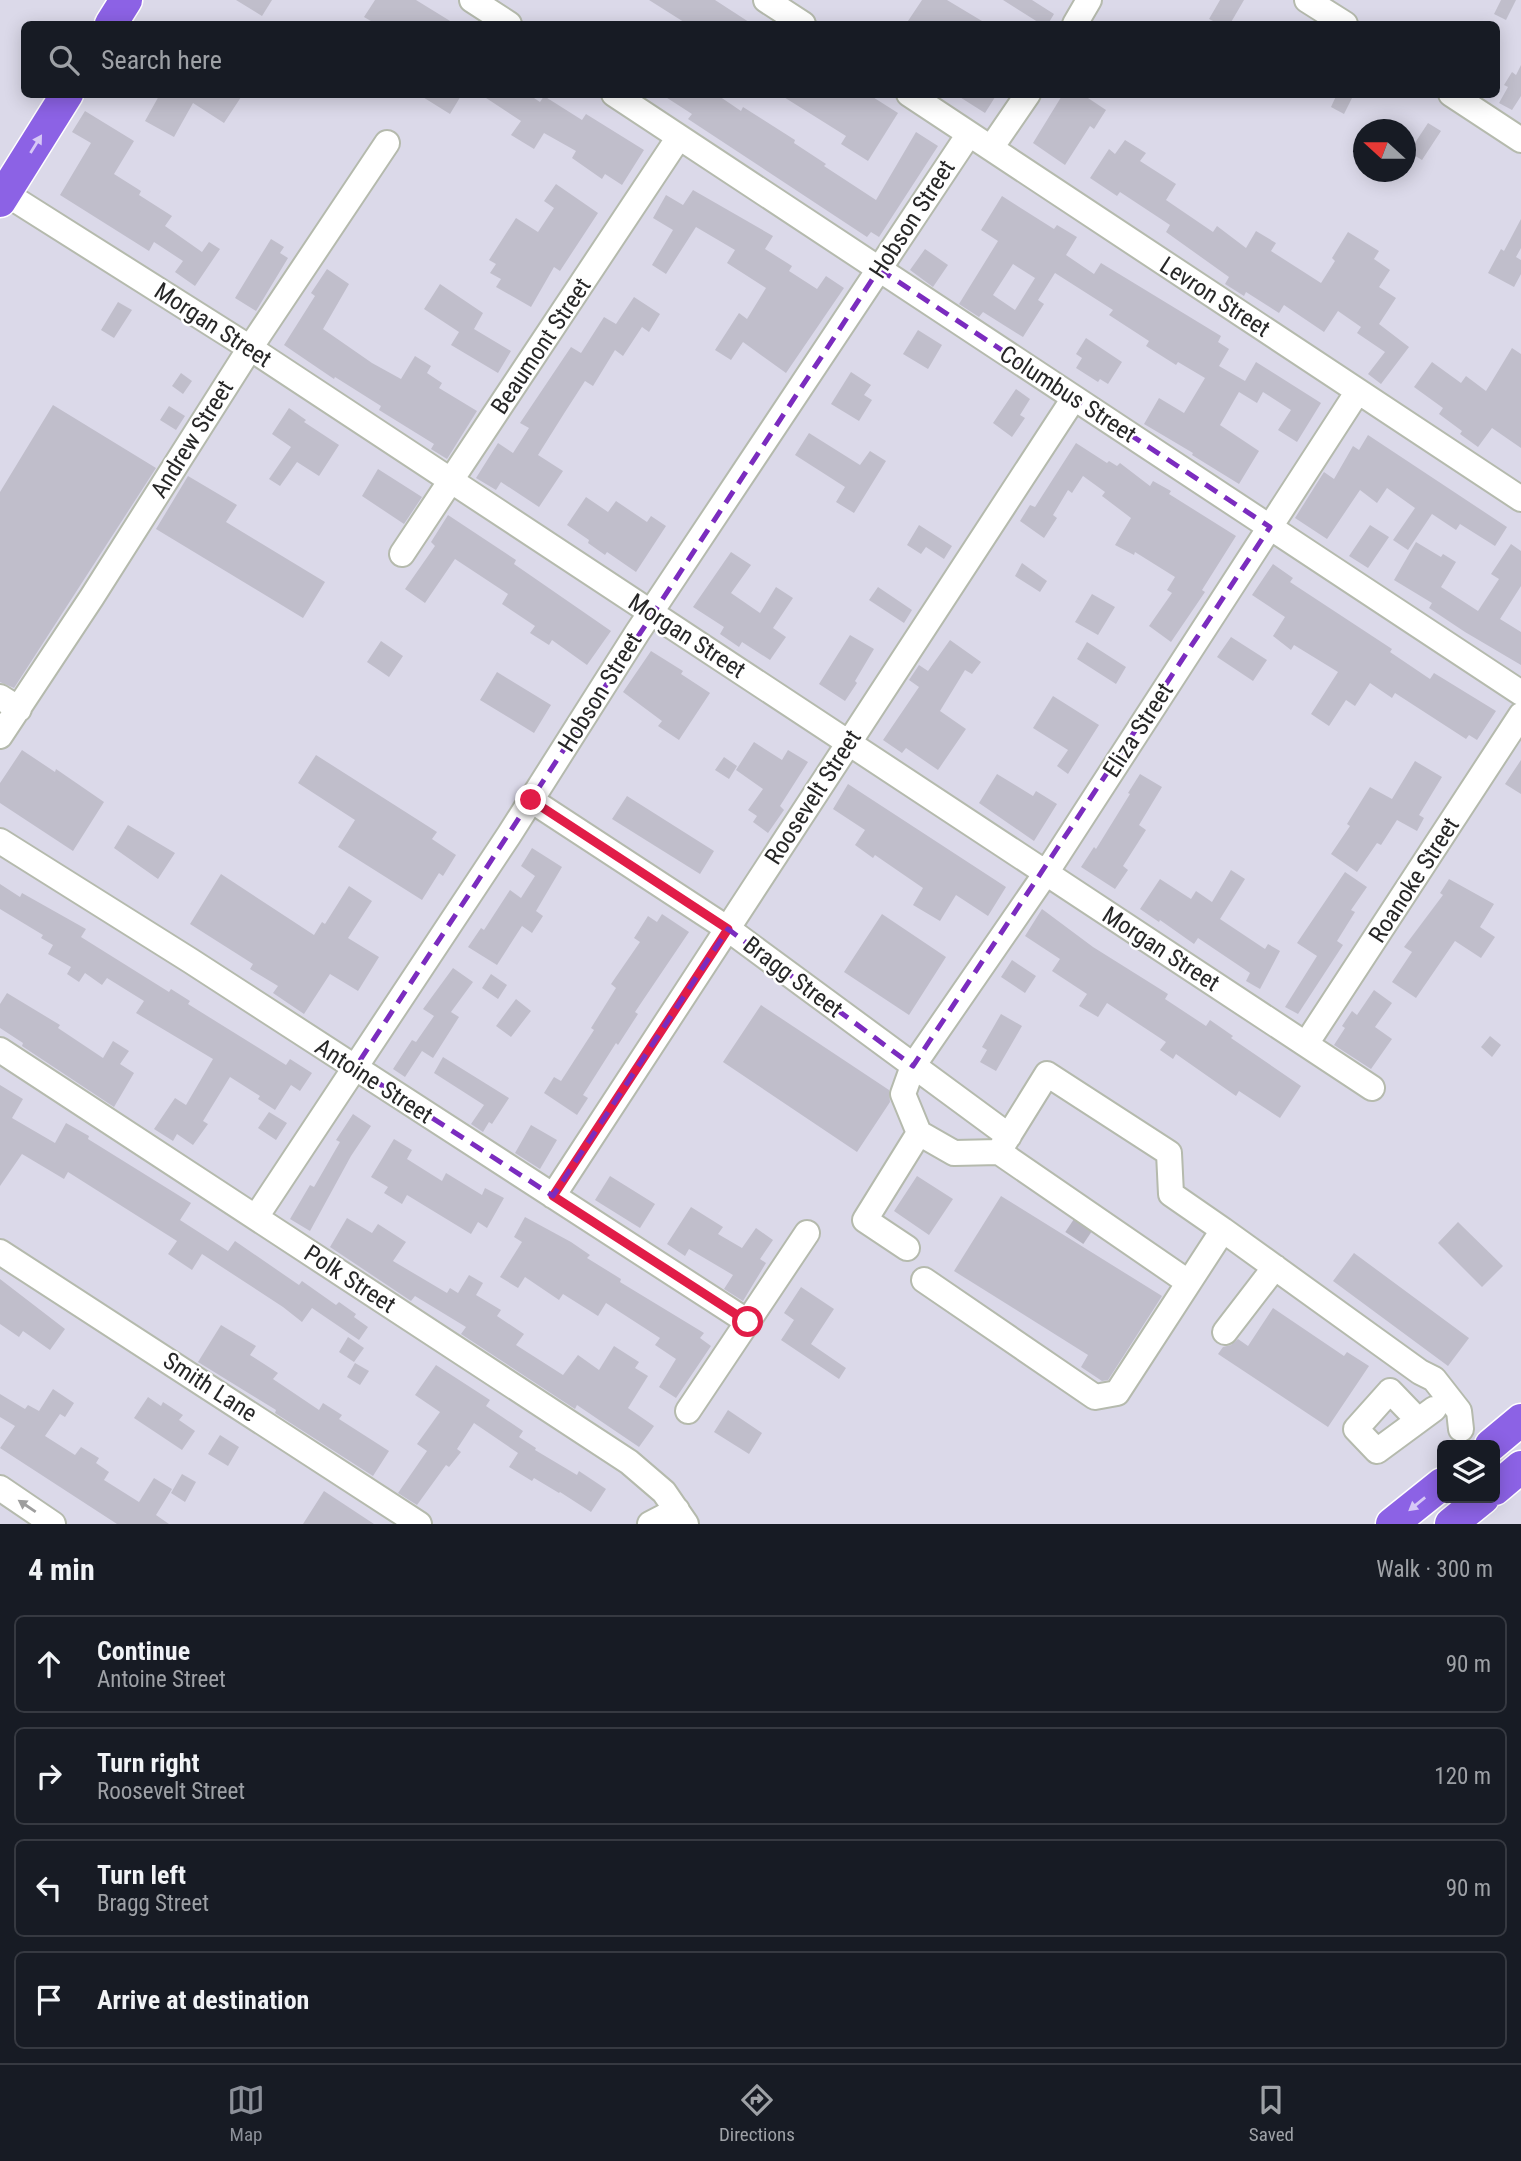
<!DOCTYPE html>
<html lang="en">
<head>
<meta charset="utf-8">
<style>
  :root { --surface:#171b24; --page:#20242c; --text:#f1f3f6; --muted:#9ea1a6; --line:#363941; --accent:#8c9099 }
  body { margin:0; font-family:"Roboto Condensed",sans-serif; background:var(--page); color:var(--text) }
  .controls { position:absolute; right:21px; bottom:21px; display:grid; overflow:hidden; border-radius:10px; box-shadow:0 4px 18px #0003 }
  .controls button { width:63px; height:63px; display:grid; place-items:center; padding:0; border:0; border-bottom:2px solid var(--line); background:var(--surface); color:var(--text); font:35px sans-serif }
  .compass { position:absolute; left:1353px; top:119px; width:63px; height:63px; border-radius:50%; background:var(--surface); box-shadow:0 4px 18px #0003; rotate:291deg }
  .stop { position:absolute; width:21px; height:21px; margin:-16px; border:5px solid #e11d48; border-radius:50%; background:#fff }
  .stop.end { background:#e11d48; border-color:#fff; box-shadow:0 2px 7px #0008 }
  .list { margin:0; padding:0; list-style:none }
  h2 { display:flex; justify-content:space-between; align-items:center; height:91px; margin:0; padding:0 28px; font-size:30px }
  h2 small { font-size:23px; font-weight:400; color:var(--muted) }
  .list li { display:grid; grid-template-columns:46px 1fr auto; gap:21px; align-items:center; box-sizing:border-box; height:98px; margin:0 14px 14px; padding:0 14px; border:2px solid var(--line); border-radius:10px }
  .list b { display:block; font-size:26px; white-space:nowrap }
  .list p { margin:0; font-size:23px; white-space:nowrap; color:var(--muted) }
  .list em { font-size:23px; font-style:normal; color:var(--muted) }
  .icon { flex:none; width:38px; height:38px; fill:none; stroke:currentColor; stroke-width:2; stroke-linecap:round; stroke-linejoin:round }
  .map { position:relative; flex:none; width:1521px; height:1524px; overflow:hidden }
  .search { position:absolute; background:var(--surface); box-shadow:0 4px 18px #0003; left:21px; right:21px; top:21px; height:77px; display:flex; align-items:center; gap:18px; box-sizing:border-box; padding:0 24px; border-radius:10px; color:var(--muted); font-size:26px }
  .sheet { height:539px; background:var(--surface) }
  nav { display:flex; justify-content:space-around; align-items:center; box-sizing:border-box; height:98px; border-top:2px solid var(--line); background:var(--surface); font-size:19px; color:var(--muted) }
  nav a { display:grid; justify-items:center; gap:4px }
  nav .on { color:var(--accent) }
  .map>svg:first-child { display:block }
  .building { fill:#c0becb; fill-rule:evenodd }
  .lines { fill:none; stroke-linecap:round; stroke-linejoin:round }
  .minor-tunnel { stroke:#b7b5c2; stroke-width:24; stroke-dasharray:24 12; stroke-linecap:butt }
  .minor-casing { stroke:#b5baad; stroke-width:28 }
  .major-casing { stroke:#fff; stroke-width:35 }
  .minor { stroke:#fff; stroke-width:24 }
  .major { stroke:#8c62e5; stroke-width:32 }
  .oneway { fill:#d7c8f6 }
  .oneway2 { fill:#9e9e9e }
  .route { stroke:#e11d48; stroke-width:9 }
  .marked { fill:none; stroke:#7b2cbf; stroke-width:5; stroke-dasharray:14 9; stroke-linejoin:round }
  .labels { text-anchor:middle; stroke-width:5; stroke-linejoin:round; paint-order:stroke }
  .street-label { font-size:24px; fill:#272727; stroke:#fff }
</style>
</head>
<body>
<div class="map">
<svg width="1521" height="1524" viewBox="0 0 1521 1524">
  <rect width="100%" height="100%" fill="#dbd9e9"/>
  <path class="building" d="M236,0H272L262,16Z
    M375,0H416L455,24H376L364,17Z
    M649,0H715L752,24H687Z
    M922,0H947L987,24H906Z
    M1003,0H1032L1054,14L1048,24H1041Z
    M1220,0H1244L1230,24H1219L1209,19Z
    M1501,0H1516L1506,20L1494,14Z
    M1521,65V96L1512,110L1499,103L1508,87L1504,85L1512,72L1516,75Z
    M160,94H243L224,123L193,103L174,137L145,121Z
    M418,94H462L450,114Z
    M480,94H528L540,102L544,96L582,120L586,114L644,150L622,185L605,174L602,179L572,158L576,151L544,133L534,149L511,135L521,121Z
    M661,94H716L741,111L743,107L795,140L794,143L826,164L824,166L876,200L916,132L938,146L879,237L871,232L867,237L688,119L692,114Z
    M779,94H868L898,113L868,161L841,144L846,136Z
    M955,94H997L985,113Z
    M1063,94H1082L1106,110L1094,129L1090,126L1065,165L1033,143Z
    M1337,94H1354L1344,114L1331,107Z
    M85,111L134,141L114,174L141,191L139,195L172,216L165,226L202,252L209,242L220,249L195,286L175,272L183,261L154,242L149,251L60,195L91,143L72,132Z
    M1428,123L1441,131L1422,160L1409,152Z
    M1125,140L1146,153L1140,161L1176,184L1166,200L1213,232L1217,226L1246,248L1256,231L1276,243L1271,251L1321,283L1335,261L1332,258L1348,232L1379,251L1374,259L1390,270L1379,287L1396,298L1379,324L1409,347L1381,384L1368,374L1385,352L1357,333L1361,327L1338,311L1324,332L1284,305L1279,313L1246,292L1244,296L1225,284L1229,277L1166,232L1170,225L1120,192L1117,196L1090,178L1109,149L1115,154Z
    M556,184L598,213L560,271L554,267L531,307L496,287L501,279L490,273L496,264L489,260L516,218L538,232L554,208L544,201Z
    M693,190L773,236L765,249L792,266L789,271L817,289L826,276L844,288L786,373L743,342L731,360L715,350L739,313L747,319L766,288L727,263L735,250L696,227L666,274L652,265L673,230L653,218L666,195L683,205Z
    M1002,196L1054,229L1057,225L1077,237L1066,255L1094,274L1101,263L1221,336L1218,342L1229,349L1219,366L1245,381L1256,362L1321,403L1297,442L1278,430L1291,410L1263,392L1257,403L1239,392L1220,425L1259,451L1239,484L1192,455L1193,453L1144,424L1159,398L1184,413L1205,378L1178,362L1176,365L1146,346L1149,341L1109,315L1113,310L1055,273L1038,300L1044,304L1023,337L983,312L979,317L959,304L998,241L981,230ZM1013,264L1035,278L1015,310L993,295Z
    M1521,219V248L1516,257L1521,260V274L1514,287L1488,273L1501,249L1504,251Z
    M271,239L284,247L280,253L288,258L256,311L235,298Z
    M925,249L948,265L933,287L910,270Z
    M327,269L349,284L323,329L372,363L401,379L415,356L431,366L427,373L442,383L439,388L477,411L447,459L431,449L434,444L379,410L381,406L335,377L334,379L284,345L315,296L311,293Z
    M440,284L483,313L474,329L511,351L498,373L451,345L459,332L424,309Z
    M634,297L660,314L649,332L642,327L623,356L615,350L593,386L585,381L565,412L538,455L563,471L539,507L501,482L496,490L476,478L498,443L513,453L529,428L520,423L571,347L581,353L604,317L616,324Z
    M118,302L132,310L114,338L101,330Z
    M918,330L942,345L928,369L903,354Z
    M1086,338L1122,362L1108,384L1100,379L1098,382L1076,368L1082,358L1076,354Z
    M1512,348L1521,354V448L1492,428L1478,447L1460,434L1462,431L1439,414L1443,408L1414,387L1432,362L1461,383L1466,376L1486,391Z
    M851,372L871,385L864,395L872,400L859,421L831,404Z
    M181,373L192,381L183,394L172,386Z
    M1016,389L1030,399L1020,415L1025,418L1012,437L993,423Z
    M53,405L156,468L14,688L0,682V492Z
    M169,406L185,416L176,430L160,420Z
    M289,408L306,420L304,422L339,445L319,476L297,462L280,486L269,479L291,447L272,434Z
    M809,433L860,465L870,451L886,461L854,513L836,502L845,487L795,455Z
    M1368,435L1507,527L1495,546L1460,524L1456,530L1432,514L1408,550L1393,540L1415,508L1387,488L1377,503L1360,490L1327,539L1295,518L1324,472L1334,479L1353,446L1359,450Z
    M1076,443L1107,463L1109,461L1117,466L1120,463L1150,486L1153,481L1171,491L1169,494L1236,536L1202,590L1205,592L1171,642L1149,626L1172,593L1167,590L1175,577L1135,552L1134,555L1115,545L1131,518L1102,496L1105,492L1083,476L1072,493L1068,490L1053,515L1057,518L1044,538L1020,521L1030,505L1035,507Z
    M378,469L422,497L404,524L362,496Z
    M188,476L237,505L226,522L325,582L303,618L156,529Z
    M586,497L608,512L616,501L647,522L651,516L666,526L636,572L607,552L605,555L588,543L589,540L567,525Z
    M448,515L516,560L514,564L611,631L587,665L552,640L549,645L530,633L535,626L502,604L508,594L455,559L425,603L405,589L435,546L431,542Z
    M919,525L952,546L944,559L926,547L921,554L907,545Z
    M1370,525L1389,537L1368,568L1349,556Z
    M1416,542L1441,557L1443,554L1456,562L1441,587L1478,611L1499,579L1491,574L1511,544L1521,551V586L1500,619L1521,632V665L1465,632L1429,608L1432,603L1394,580Z
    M731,552L751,565L731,593L760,613L776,587L793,598L773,628L786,637L770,660L742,642L739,647L720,634L724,627L693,607Z
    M1022,563L1047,581L1040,592L1015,576Z
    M1273,564L1293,578L1290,582L1392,649L1390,652L1430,679L1434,673L1496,711L1477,740L1469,735L1466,739L1395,693L1392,698L1370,683L1355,706L1346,700L1329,726L1311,714L1338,672L1294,645L1291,650L1273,636L1285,617L1252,595Z
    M878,587L912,610L904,623L869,600Z
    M1092,594L1115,607L1098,635L1075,622Z
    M850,635L874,649L855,681L857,683L845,701L819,684Z
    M1231,637L1267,660L1253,681L1217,657Z
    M950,640L981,662L972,674L965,670L940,711L966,729L938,770L906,748L902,753L883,740L919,687L909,680L919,665L928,671Z
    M381,641L403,656L389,677L367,662Z
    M1087,642L1126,667L1116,684L1077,659Z
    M651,651L683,671L681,674L710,693L679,740L658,726L662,721L623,692Z
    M497,672L551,705L534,733L480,700Z
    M1053,696L1099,725L1068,774L1057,766L1068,750L1033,728Z
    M754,742L782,760L788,750L808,762L780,806L784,810L768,833L753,822L757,816L748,810L763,789L736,770Z
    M22,750L55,772L56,769L104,802L73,851L0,803V783Z
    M316,755L437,832L432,839L456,855L443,876L439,873L422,900L338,847L355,820L298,783Z
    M724,757L737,766L729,779L715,770Z
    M1521,760V794L1505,784Z
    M1415,761L1442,777L1419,815L1424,818L1417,831L1397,820L1381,845L1377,843L1357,872L1331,854L1350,826L1347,824L1370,787L1392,799Z
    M997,774L1033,796L1036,791L1057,804L1034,841L979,803Z
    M1140,774L1162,787L1139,825L1146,830L1123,866L1128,870L1115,889L1081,867L1094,847L1096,849L1130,794L1128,793Z
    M848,784L1006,887L988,916L956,895L940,921L913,905L923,888L875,855L873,858L855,845L865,830L833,809Z
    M627,796L714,851L700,874L612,819Z
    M128,825L175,853L158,879L114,848Z
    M532,848L562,867L536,911L543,916L532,933L522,926L497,965L468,947L481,928L484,930L510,890L521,898L535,876L521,866Z
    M1231,870L1245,879L1220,919L1265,949L1268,944L1280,951L1260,989L1246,981L1250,973L1198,938L1194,944L1160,920L1159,922L1140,909L1160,879L1191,899L1196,891L1212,902Z
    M1345,872L1367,887L1351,910L1355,912L1337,941L1343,945L1298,1014L1285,1007L1317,956L1297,943Z
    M221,874L314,935L322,922L325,924L349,886L372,901L348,938L379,957L358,991L330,974L304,1014L273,993L278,986L250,969L253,964L190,924Z
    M1449,879L1494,904L1480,927L1495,937L1481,958L1455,941L1416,998L1392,982L1412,952L1404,947L1443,895L1440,893Z
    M0,884L20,897L22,893L86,929L81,937L169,992L171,989L190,1001L188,1004L286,1065L290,1059L312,1073L300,1091L291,1085L275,1110L258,1099L260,1096L230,1077L203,1121L208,1124L193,1145L177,1134L173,1141L154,1129L175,1098L186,1105L213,1059L136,1013L144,1001L107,978L102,985L85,973L79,982L67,974L71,967L48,954L53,945L41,938L43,935L0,909Z
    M1042,909L1093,947L1168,994L1165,999L1206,1026L1210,1020L1233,1036L1231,1038L1301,1086L1280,1118L1239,1091L1236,1096L1176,1054L1173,1059L1160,1050L1166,1042L1107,1003L1098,1017L1079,1006L1087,994L1052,971L1060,959L1025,936Z
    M662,914L689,932L635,1012L638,1014L618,1045L616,1043L583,1095L588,1098L577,1115L544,1093L554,1077L561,1081L594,1030L591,1028L616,988L611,984L640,942L634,938L648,916L657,922Z
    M882,914L946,957L909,1015L844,972Z
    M1012,960L1036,976L1025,993L1001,977Z
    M453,968L473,982L451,1012L459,1017L433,1058L422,1051L405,1077L393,1069L412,1040L416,1042L434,1016L423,1009Z
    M491,974L507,985L498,999L482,988Z
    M1374,990L1392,1003L1375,1027L1392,1039L1371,1069L1334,1045L1345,1028L1342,1026L1352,1011L1357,1015Z
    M7,993L60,1025L58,1028L103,1058L113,1041L129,1051L120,1064L134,1073L114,1107L22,1046L23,1043L0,1028V1004Z
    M516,999L531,1011L511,1037L496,1026Z
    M761,1005L889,1090L890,1102L857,1152L723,1062Z
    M1001,1014L1022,1026L996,1071L980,1062L987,1050L982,1047Z
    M1490,1036L1501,1045L1492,1057L1481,1047Z
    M443,1057L509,1098L492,1124L489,1122L483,1132L471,1124L484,1105L434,1073Z
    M0,1085L23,1099L12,1118L55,1143L66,1123L89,1136L88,1139L191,1203L180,1220L228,1251L235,1241L299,1285L302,1281L336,1305L339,1302L356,1314L354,1317L368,1327L359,1340L312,1308L302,1322L283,1307L202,1254L192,1270L168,1254L177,1241L68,1172L64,1179L22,1154L0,1186Z
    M269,1112L287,1123L276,1140L258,1128Z
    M353,1114L371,1126L351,1156L310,1231L290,1219L310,1185L314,1187L340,1142L336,1140Z
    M531,1125L557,1140L540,1169L515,1153Z
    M394,1139L412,1150L407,1159L442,1181L446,1173L482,1195L485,1188L504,1198L487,1228L478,1222L471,1234L407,1195L402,1204L384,1193L388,1187L371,1177Z
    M610,1176L655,1204L640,1228L595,1200Z
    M917,1176L953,1199L929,1235L894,1211Z
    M1001,1196L1162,1296L1108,1380L1102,1381L1081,1367L1088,1355L954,1271Z
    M691,1207L723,1227L718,1234L742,1248L756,1228L773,1240L760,1259L766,1263L743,1301L724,1289L733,1275L689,1249L685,1256L667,1244Z
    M525,1217L571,1242L590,1255L587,1258L621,1279L620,1282L704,1333L700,1338L711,1346L676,1398L659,1387L676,1359L655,1345L660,1338L606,1303L598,1316L563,1294L559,1300L525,1277L518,1288L500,1277L522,1242L514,1237Z
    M347,1218L372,1233L378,1224L406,1242L393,1261L447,1293L450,1288L458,1293L469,1275L483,1283L476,1295L501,1310L497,1316L524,1334L516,1345L563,1375L578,1355L599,1370L614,1346L639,1362L635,1368L648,1376L628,1408L654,1426L639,1447L577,1405L575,1409L461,1334L466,1327L415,1296L411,1301L330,1247Z
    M1458,1222L1503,1266L1482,1287L1438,1243Z
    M1354,1253L1469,1338L1448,1366L1333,1281Z
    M0,1279L65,1329L50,1350L23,1331L19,1337L0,1324Z
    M801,1287L834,1309L811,1344L846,1368L839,1379L781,1340L794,1320L784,1313Z
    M1273,1308L1344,1356L1347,1352L1369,1366L1328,1427L1218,1354L1223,1347L1231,1345L1238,1339L1248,1346Z
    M221,1325L256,1346L250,1355L278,1373L273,1379L319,1410L323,1403L342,1415L339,1419L389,1451L373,1476L275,1413L276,1410L198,1362Z
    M348,1337L364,1348L354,1362L339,1352Z
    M355,1363L369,1371L360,1385L347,1377Z
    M436,1365L490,1400L486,1406L523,1431L519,1437L536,1448L535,1450L577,1475L579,1471L606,1489L591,1512L560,1492L559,1493L534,1478L532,1481L509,1467L518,1453L474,1423L457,1449L461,1452L449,1467L446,1465L417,1505L398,1493L427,1451L417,1444L440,1412L415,1395Z
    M53,1389L74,1403L65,1417L60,1414L45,1436L75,1455L81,1447L99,1458L96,1463L109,1472L104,1480L139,1502L154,1478L172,1489L156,1515L169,1524H117L0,1448L15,1426L0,1417V1394L25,1409L28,1405L39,1411Z
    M148,1397L161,1406L163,1402L183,1415L179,1420L195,1431L182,1450L134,1418Z
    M728,1410L762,1433L749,1454L714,1432Z
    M220,1435L239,1447L228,1466L208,1454Z
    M182,1474L196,1482L185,1502L171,1493Z
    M324,1491L374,1524H303Z"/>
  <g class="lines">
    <path class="minor-tunnel" d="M1072,1222L1090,1234"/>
    <g class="minor-casing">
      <path id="minor" d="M472,0L509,24
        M766,0L803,24
        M1307,0L1345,24
        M1075,24L1089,0
        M614,94L1521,693
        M909,94L1521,499
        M1451,94L1521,140
        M991,148L1028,94
        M0,190L250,348L1372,1088
        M402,554L679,137
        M0,697L19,709
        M0,736L92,597L250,348L387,143
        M531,800L728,929L1009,1136
        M0,841L191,961L748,1322
        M1306,1044L1521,715
        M0,1050L629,1462L664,1492L686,1524
        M919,1133L903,1094L913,1066L1046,873L1358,391
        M1001,1148L1047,1074L1169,1153L1171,1194L1223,1230
        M553,1196L1074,398
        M256,1217L509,835L637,633L969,134
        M907,1248L865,1220L919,1133L954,1153L999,1152L1188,1282
        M0,1252L419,1524
        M924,1280L1095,1397L1117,1393L1223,1230L1420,1372L1434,1379L1459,1411L1461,1429
        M1225,1332L1275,1267
        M688,1411L807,1233
        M1418,1420L1390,1391L1356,1429L1377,1451L1434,1409
        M0,1488L53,1524
        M650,1524L677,1510"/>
    </g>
    <g class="major-casing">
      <path id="major" d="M111,24L126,0
        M0,201L67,94
        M1491,1445L1521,1420
        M1495,1489L1521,1467
        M1392,1524L1442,1484
        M1451,1524L1483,1498"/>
    </g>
    <use href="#minor" class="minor"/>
    <use href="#major" class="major"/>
  </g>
  <defs><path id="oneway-solid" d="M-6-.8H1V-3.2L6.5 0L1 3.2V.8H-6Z" transform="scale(1.75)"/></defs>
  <g class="oneway">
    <use href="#oneway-solid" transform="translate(36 144) rotate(-58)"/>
    <use href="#oneway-solid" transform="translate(1417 1504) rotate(141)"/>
  </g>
  <use class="oneway2" href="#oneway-solid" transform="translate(27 1506) rotate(-146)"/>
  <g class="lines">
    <path class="route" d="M531,800L728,929L553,1196L748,1322"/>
  </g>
  <path class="marked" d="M879,269L1270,527L913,1066L728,929L553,1196L355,1068Z"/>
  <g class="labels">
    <g class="street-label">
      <text transform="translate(912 219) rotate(-57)" y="8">Hobson Street</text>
      <text transform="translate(1215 297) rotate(33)" y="8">Levron Street</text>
      <text transform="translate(213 325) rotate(33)" y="8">Morgan Street</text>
      <text transform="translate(541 346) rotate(-56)" y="8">Beaumont Street</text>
      <text transform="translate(1068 394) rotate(33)" y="8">Columbus Street</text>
      <text transform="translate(192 439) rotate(-58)" y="8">Andrew Street</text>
      <text transform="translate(687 636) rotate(33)" y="8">Morgan Street</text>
      <text transform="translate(600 692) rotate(-58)" y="8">Hobson Street</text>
      <text transform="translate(1138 730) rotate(-57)" y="8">Eliza Street</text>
      <text transform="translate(813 797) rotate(-57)" y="8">Roosevelt Street</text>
      <text transform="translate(1414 880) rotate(-57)" y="8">Roanoke Street</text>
      <text transform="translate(1161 949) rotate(33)" y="8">Morgan Street</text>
      <text transform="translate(793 977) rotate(37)" y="8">Bragg Street</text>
      <text transform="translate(374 1081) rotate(33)" y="8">Antoine Street</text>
      <text transform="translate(350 1279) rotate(33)" y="8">Polk Street</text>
      <text transform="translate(210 1387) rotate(33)" y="8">Smith Lane</text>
    </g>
  </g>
</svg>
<div class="controls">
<button><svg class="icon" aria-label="layers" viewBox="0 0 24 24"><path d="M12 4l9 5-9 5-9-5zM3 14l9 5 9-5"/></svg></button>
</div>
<svg class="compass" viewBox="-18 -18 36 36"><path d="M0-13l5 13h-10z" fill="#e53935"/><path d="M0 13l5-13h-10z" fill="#9ea1a6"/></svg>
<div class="stop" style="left:748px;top:1322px"></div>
<div class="stop end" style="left:531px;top:800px"></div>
<div class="search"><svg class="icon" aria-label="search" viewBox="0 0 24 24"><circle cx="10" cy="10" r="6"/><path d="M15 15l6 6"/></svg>Search here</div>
</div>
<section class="sheet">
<h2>4 min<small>Walk · 300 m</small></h2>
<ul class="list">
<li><svg class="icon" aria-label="ahead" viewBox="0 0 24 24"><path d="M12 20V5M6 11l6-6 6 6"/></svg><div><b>Continue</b><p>Antoine Street</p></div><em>90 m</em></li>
<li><svg class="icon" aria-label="right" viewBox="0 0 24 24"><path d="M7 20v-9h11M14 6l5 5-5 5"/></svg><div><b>Turn right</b><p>Roosevelt Street</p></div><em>120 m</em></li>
<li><svg class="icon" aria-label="left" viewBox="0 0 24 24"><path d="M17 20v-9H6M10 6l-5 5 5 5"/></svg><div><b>Turn left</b><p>Bragg Street</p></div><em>90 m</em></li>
<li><svg class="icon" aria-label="arrive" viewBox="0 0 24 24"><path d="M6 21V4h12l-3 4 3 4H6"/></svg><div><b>Arrive at destination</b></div></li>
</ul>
</section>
<nav>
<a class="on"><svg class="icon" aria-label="map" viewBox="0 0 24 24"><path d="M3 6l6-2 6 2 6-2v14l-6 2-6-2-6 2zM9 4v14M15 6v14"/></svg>Map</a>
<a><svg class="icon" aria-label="directions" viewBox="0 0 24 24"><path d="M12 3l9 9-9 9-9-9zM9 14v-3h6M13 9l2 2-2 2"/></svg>Directions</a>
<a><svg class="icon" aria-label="saved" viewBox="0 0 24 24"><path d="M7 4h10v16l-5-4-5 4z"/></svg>Saved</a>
</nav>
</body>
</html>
